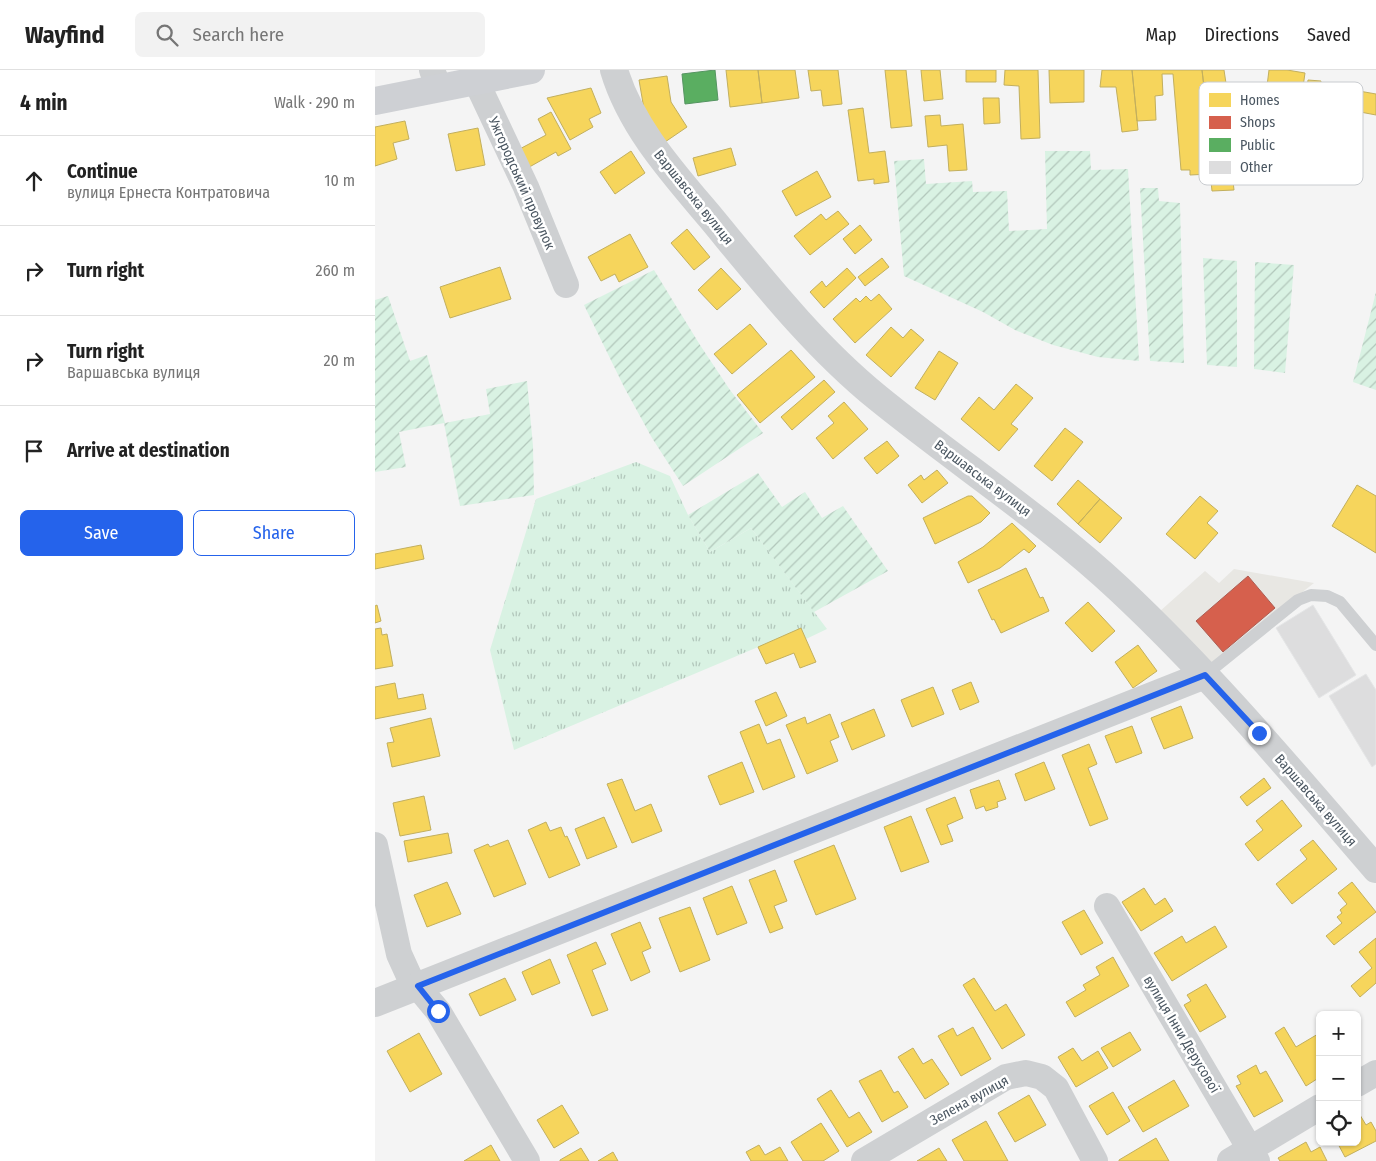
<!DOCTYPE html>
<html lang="en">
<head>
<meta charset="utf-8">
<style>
  :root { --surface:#fff; --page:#f2f2f2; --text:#222; --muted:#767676; --line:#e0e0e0; --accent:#2563eb }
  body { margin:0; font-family:"Fira Sans Condensed",sans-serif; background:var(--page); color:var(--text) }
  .controls { position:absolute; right:15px; bottom:15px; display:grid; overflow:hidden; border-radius:8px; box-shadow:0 1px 4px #0004 }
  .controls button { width:45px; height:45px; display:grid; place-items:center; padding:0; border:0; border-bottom:1px solid var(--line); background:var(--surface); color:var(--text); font:25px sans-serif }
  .stop { position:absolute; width:15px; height:15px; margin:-11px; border:4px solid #2563eb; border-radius:50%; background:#fff }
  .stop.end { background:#2563eb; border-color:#fff; box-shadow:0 1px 5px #0008 }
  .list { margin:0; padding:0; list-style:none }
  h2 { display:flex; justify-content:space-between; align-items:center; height:65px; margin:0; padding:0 20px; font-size:21px }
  h2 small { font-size:16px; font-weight:400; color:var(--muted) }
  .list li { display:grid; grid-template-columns:32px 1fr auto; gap:15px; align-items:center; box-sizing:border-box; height:90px; padding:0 20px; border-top:1px solid var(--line) }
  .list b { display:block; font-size:19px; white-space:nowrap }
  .list p { margin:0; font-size:16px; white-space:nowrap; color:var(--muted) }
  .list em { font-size:16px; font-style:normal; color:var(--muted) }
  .actions { display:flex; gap:10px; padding:15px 20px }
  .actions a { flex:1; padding:11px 0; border:1px solid var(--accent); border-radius:8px; text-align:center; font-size:18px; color:var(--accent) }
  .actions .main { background:var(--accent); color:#fff }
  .icon { flex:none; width:28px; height:28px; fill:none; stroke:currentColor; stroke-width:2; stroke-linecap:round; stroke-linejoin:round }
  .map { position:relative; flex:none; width:1001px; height:1091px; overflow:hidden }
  header { display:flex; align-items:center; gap:30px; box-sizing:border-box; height:70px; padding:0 25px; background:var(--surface); border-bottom:1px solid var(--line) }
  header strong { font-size:24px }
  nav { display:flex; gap:28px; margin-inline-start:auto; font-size:18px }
  .search { width:350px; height:45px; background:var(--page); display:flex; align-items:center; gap:12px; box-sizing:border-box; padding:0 18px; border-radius:8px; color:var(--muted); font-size:19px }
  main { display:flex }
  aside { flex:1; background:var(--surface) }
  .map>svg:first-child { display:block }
  .commercial { fill:#e8e7e3 }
  .grass { fill:url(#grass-tufts) }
  .garden { fill:url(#garden-furrows) }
  .homes { fill:#f6d55c; stroke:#c2af5e }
  .shops { fill:#d6604d; stroke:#ac5d53 }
  .public { fill:#5aae61; stroke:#559461 }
  .building { fill:#ddddde; stroke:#e5e6e7 }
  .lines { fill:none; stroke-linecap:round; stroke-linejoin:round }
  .service { stroke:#ced0d2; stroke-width:12 }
  .minor { stroke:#ced0d2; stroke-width:26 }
  .tertiary { stroke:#ced0d2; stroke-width:28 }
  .secondary { stroke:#ced0d4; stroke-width:28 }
  .route { stroke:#2563eb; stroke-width:6 }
  .labels { text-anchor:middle; stroke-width:5; stroke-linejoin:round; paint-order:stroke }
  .street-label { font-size:14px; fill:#4a5661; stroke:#fff }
  .key { fill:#fff; stroke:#c9ccd0; stroke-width:1 }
  .key-label { font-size:14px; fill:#4a5661 }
</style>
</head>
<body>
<header>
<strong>Wayfind</strong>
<div class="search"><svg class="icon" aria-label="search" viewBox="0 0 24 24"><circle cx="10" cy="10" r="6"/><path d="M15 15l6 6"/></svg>Search here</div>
<nav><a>Map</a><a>Directions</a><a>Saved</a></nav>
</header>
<main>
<aside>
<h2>4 min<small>Walk · 290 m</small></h2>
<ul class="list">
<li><svg class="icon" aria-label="ahead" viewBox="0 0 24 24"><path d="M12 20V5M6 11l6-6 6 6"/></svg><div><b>Continue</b><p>вулиця Ернеста Контратовича</p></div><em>10 m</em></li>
<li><svg class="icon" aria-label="right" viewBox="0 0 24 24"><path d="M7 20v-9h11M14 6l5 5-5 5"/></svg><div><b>Turn right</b></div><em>260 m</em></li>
<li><svg class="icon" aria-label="right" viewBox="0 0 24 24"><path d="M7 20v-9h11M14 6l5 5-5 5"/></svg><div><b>Turn right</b><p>Варшавська вулиця</p></div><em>20 m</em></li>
<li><svg class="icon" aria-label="arrive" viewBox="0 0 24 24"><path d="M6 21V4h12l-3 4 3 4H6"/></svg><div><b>Arrive at destination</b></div></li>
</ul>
<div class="actions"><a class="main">Save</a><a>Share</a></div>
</aside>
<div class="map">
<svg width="1001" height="1091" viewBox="0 0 1001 1091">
  <defs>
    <pattern id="grass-tufts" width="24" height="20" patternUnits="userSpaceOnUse" patternTransform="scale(1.25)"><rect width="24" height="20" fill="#d9f2e3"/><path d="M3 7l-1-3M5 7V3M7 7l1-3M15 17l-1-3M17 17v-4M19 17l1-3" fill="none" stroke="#b2c7bb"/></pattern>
    <pattern id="garden-furrows" width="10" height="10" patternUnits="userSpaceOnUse" patternTransform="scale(1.25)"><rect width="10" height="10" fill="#d9f2e3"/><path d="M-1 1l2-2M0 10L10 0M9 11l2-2" fill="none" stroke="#b2c7bb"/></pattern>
  </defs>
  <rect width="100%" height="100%" fill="#f4f4f4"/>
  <path class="commercial" d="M859,499L939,513L836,594L784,542L830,501L844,513Z"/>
  <path class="grass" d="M261,392L295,406L313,445L335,482L376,458L452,559L431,569L426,559L139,680L115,580L161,429Z"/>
  <path class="garden" d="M670,81H715L716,100L753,99L764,291L723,287L678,275L640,260L608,242L529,206L519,91L549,89L551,114L597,111L598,122L632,121L634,161L672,159Z
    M765,118H783L784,131L805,133L809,293L775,291Z
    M828,188L862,191V297L832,295Z
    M880,192L919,195L910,303L879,299Z
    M279,200L325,275L355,320L388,363L308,416L277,368L249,317L209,235Z
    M1001,222V320L978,312Z
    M13,226L35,291L52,285L70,353L115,344L111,319L152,311L158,376L159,425L85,436L69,353L24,362L31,397L0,402V230Z
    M383,403L407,437L430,422L447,448L468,436L513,501L439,542L376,458L335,482L313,445Z"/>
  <path class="homes" d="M351,0H383L387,33L355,37Z
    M383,0H420L424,28L387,33Z
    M433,0H463L467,34L448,36L446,20L436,21Z
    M510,0H531L537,56L516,58Z
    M546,0H565L568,29L549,31Z
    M591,0H621V12H591Z
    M630,0H663L665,68L646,69L644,16L629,15Z
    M674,0H709V32L675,33Z
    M727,0H757L763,60L747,62L741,17H725Z
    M757,0H827L834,60L831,61L835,104L815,105V100H806L798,4H787L788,25L780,26L781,50L762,51Z
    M827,0H849L854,33L857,32L859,47L851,49L859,120L837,121L831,61L834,60Z
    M894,0H912L930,3L924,45L889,40Z
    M292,6L296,32L312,57L290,72L269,39L264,10Z
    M933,10L946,11L943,40L951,41L949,62L940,61L937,88L924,86Z
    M216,18L226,43L214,49L218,57L195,70L172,28Z
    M984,21L1001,24V45L980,41Z
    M608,28H624L625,53L609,54Z
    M488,38L494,83L510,81L514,112L499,114V109L483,111L473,40Z
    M176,42L196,79L183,86L181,82L149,100L139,82L171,65L163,49Z
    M565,45L566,56L588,54L592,100L574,101L572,75L553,77L550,46Z
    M30,51L34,69L18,73L22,89L0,96V57Z
    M103,58L110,95L81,101L73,64Z
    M356,78L361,95L323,106L318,88Z
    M256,81L270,103L240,124L225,102Z
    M442,101L456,127L421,146L407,121Z
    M463,141L474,154L435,185L419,166L446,144L451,150Z
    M485,155L497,170L480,184L468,169Z
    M312,159L335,187L319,200L296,173Z
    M255,164L273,197L244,212L240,204L226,211L213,187Z
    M507,188L514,197L490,216L483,207Z
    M125,197L136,229L75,248L65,217Z
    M346,198L366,219L342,240L323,220Z
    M472,198L481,208L449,238L435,222L447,211L451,217Z
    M504,224L517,239L480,273L458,249L481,228L485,232L491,226L496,231Z
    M375,254L392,274L357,304L339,284Z
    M516,257L528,268L536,259L549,270L516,307L491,285Z
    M416,280L440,307L385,353L362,325Z
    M564,281L583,293L560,330L540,318Z
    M449,310L460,322L417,360L406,347Z
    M641,314L658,328L636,354L643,359L624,381L586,349L604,327L619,340Z
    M469,332L493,359L458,389L441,368L459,353L453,346Z
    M690,358L708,372L677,411L659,396Z
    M512,371L524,386L502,404L489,388Z
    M562,400L573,413L547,433L533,415L546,405L549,410Z
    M703,410L725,429L703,454L682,434Z
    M982,415L1001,426V483L957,456Z
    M593,426H597L615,443L606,452L560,474L548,448Z
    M825,426L843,441L832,453L843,463L820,489L791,464Z
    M725,429L747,448L725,473L703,454Z
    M637,453L661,476L654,483L649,479L625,498L593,513L583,492L608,477Z
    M46,475L49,489L0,499V484Z
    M651,498L665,528L668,527L674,541L626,563L619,549L617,550L603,520Z
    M713,532L740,561L717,582L690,553Z
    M2,535L6,551L0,553V536Z
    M6,558L7,565L12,564L18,596L0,599V559Z
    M426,558L441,592L425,598L419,583L391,594L383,577Z
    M763,575L782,601L758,618L740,592Z
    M596,612L604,632L585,640L577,620Z
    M20,613L23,629L48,624L51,639L0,649V617Z
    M558,617L569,644L537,657L526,630Z
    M401,622L412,646L391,656L380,631Z
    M806,636L818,668L789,679L776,648Z
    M499,639L510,666L477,680L466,653Z
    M455,644L464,667L455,671L463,691L432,704L411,655L430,647L432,654Z
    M56,648L65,686L17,697L12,673L19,672L15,658Z
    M384,654L392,674L405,669L420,707L388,720L365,662Z
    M757,656L767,683L741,693L730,666Z
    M714,674L722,694L713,698L733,749L715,756L687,685Z
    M367,692L379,722L345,735L333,706Z
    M669,692L680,719L650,731L640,704Z
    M889,708L896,718L872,736L865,727Z
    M247,709L260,741L276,734L287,761L257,773L232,714Z
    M624,710L631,729L622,732L623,737L611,741L609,736L601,739L595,720Z
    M49,726L56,760L25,766L18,733Z
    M580,727L588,748L572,755L578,771L566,775L551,739Z
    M907,730L927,756L883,791L870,774L888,760L881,751Z
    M536,746L554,792L526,802L509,757Z
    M229,747L242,777L212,789L200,759Z
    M171,752L175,761L186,757L190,767L192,766L205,795L174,808L153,760Z
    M73,763L77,783L33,792L29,771Z
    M133,770L151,814L119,827L99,780L113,774L115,777Z
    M938,770L962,799L917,834L901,814L932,789L925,780Z
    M459,775L481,829L441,845L419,791Z
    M400,800L412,831L399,836L408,858L395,863L374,810Z
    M72,812L86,844L52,857L39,825Z
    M977,812L1001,842L959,875L951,866L967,853L962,847L967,843L965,840L972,834L963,823Z
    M357,816L372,853L342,865L328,828Z
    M769,818L780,835L790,828L798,841L766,861L747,832Z
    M315,837L335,890L305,902L284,848Z
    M709,840L728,873L706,885L687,852Z
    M265,852L276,878L267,882L275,902L256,911L236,864Z
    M840,856L852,877L797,911L779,883L807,866L811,873Z
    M1001,868V913L985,927L976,916L997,898L984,882Z
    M221,872L231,894L217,900L233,940L217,946L192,885Z
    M738,887L754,916L700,947L691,932L711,920L708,915L725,905L721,897Z
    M175,889L185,913L157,925L147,902Z
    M130,908L141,930L105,946L94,924Z
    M599,908L620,941L631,934L650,965L627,979L588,915Z
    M831,914L851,947L825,962L809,935L816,931L812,925Z
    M598,957L616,989L586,1006L563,966L578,958L582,966Z
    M909,957L921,977L943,964L945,967V1007L931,1016L900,963Z
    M755,962L766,980L738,997L726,978Z
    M44,963L67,1004L35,1022L12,981Z
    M538,978L548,994L557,989L574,1014L550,1029L523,987Z
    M698,978L707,991L723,981L733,998L701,1017L683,987Z
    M881,995L885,1004L891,1001L908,1031L879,1047L861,1016L866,1014L862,1006Z
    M506,1000L519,1023L523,1021L533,1037L507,1052L484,1011Z
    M799,1010L814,1036L768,1062L753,1037Z
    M456,1020L474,1048L484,1042L497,1062L472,1077L442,1029Z
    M738,1022L755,1051L732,1065L714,1036Z
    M654,1025L671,1055L640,1072L623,1043Z
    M187,1035L204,1063L179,1078L162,1050Z
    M982,1040L991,1055L996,1052L1001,1061V1071L970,1087L962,1072H982Z
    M611,1051L633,1091H589L577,1070Z
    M446,1053L464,1081L448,1091H428L416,1072Z
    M781,1068L794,1091H744V1090Z
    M931,1072L936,1082L945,1077L952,1091H905L903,1088Z
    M116,1075L125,1091H89Z
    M384,1075L390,1085L405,1077L413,1091H376L371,1082Z
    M206,1078L214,1091H185V1090Z
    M564,1078L572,1091H542Z
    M238,1082L243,1091H223Z"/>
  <path class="shops" d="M873,506L900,538L848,582L821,551Z"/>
  <path class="public" d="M340,0L343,30L310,34L307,4Z"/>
  <path class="building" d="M938,535L981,605L944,628L901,558Z
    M991,604L1001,620V694L997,697L954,626Z"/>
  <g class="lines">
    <path class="service" d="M830,605L923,530L936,525L952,526L965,532L1001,575"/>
    <path class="minor" d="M57,0L64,18
      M101,11L151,117L191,215
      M0,775L24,884L34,906L63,941L152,1091
      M732,836L882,1091
      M982,1014L1001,1003
      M489,1091L631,1007L651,1003L667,1007L681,1018L720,1091
      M855,1091L945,1037"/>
    <path class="tertiary" d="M239,0C256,57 298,103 336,148C388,211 439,276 503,328C583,393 669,449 744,519C837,606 918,703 1001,799
      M0,933L830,605"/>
    <path class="secondary" d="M0,31L156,0"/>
  </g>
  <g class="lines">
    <path class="route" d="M63,941L43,916L830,605L884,663"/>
  </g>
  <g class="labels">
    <g class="street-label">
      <text transform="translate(147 113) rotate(66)" y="5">Ужгородський провулок</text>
      <text transform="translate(319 127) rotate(51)" y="5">Варшавська вулиця</text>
      <text transform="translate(608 408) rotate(37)" y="5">Варшавська вулиця</text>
      <text transform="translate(941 730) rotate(49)" y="5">Варшавська вулиця</text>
      <text transform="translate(807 964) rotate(59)" y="5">вулиця Інни Дерусової</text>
      <text transform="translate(594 1030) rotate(-29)" y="5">Зелена вулиця</text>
    </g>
  </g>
  <rect x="824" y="12" width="164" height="103" rx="8" class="key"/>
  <rect x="834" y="23" width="22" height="14" fill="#f6d55c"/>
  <rect x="834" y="46" width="22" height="13" fill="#d6604d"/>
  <rect x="834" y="68" width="22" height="14" fill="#5aae61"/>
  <rect x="834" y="91" width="22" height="13" fill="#ddddde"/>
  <g class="key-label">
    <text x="865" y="35">Homes</text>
    <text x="865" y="57">Shops</text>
    <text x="865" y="80">Public</text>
    <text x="865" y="102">Other</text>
  </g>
</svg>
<div class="controls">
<button>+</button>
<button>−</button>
<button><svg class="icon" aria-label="locate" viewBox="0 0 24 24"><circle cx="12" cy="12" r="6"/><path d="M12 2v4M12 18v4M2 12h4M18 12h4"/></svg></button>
</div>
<div class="stop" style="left:63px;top:941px"></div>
<div class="stop end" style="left:884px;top:663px"></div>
</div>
</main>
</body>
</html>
